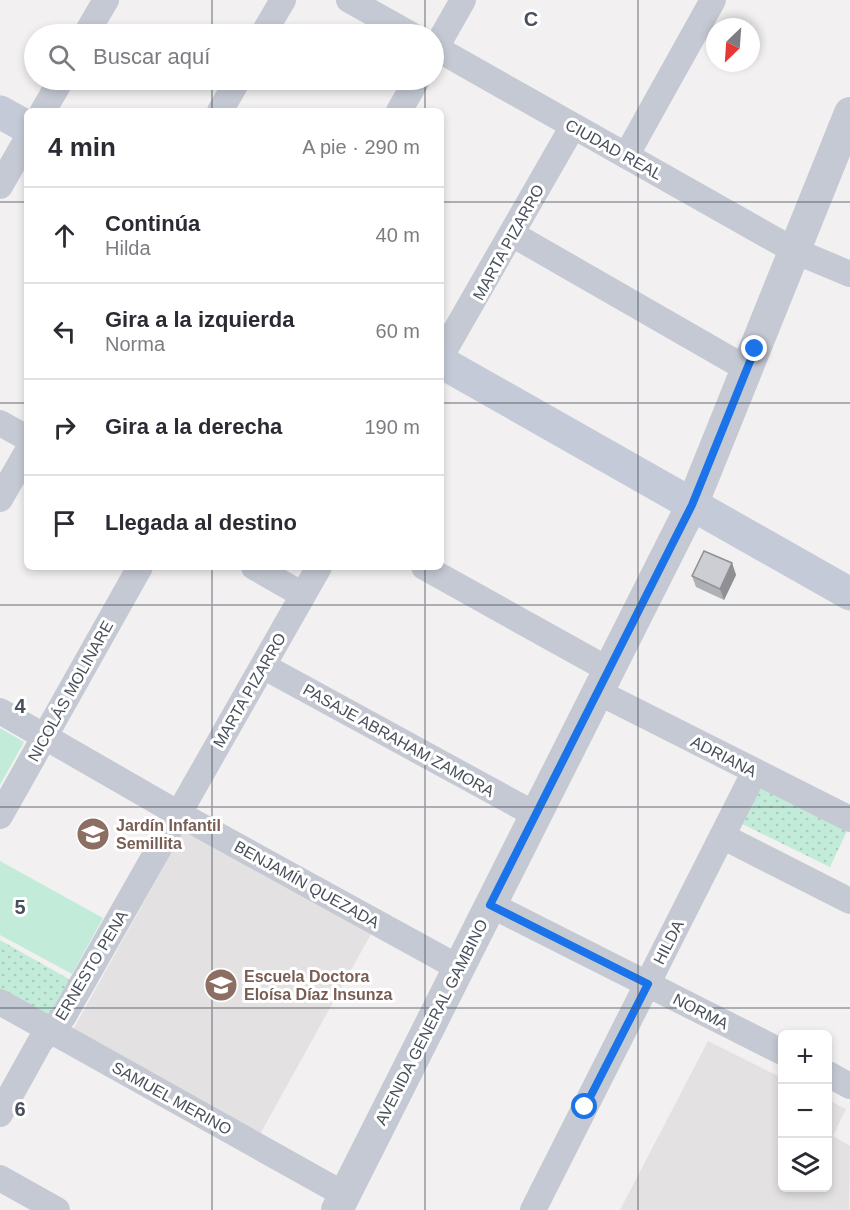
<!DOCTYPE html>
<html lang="es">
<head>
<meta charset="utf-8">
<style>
  :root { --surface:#fff; --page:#f2f2f3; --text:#2b2b33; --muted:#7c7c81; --line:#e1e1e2 }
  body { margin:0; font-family:Arial,sans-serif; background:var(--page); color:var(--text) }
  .controls { position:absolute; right:18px; bottom:18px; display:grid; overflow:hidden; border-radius:9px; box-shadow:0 3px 9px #0003 }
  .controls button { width:54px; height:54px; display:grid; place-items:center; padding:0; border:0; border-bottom:2px solid var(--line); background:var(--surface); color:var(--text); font:30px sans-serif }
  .compass { position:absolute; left:706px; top:18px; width:54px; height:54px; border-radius:50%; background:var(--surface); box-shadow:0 3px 9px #0003; rotate:205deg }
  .stop { position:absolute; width:18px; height:18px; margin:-14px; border:4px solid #1a73e8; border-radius:50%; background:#fff }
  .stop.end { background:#1a73e8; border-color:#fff; box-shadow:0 2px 6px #0008 }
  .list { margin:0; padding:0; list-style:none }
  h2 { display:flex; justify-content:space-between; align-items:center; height:78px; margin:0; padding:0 24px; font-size:26px }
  h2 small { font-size:20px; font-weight:400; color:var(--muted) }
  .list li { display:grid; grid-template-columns:39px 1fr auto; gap:18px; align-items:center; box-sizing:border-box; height:96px; padding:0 24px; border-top:2px solid var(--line) }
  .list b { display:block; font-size:22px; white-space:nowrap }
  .list p { margin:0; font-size:20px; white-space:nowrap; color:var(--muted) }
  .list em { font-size:20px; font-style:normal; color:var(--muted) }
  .icon { flex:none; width:33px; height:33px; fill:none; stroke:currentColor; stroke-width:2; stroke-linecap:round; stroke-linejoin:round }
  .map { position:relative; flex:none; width:850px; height:1210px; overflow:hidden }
  .search { position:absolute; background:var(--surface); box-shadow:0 3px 9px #0003; left:24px; top:24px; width:420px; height:66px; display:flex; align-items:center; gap:15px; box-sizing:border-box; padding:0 21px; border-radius:33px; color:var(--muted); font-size:22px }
  .panel { position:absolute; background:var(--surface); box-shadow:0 3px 9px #0003; left:24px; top:108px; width:420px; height:462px; border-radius:9px }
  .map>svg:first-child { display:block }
  .education { fill:#e3e1e1 }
  .grass { fill:url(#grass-dots) }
  .park { fill:#c2ecd9 }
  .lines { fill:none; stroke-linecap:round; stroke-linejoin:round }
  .minor { stroke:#c4c9d3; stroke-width:26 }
  .tertiary { stroke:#c4c9d3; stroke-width:32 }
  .secondary { stroke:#c4cad7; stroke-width:33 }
  .wall { fill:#b0b1b6 }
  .shaded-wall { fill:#909094 }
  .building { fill:#cdced4; stroke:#909094; stroke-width:1.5 }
  .route { stroke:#1a73e8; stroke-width:8 }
  .grid { fill:none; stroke:#49505b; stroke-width:1.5; stroke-opacity:0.55 }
  .labels { text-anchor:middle; stroke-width:6; stroke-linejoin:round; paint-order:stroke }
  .street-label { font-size:16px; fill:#49505b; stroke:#fff }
  .education-label { font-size:16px; font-weight:bold; fill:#785e54; stroke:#fff; text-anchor:start }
  .grid-label { font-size:20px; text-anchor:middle; font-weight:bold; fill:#49505b; stroke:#fff; stroke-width:6; stroke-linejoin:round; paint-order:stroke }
</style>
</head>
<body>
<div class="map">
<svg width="850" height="1210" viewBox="0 0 850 1210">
  <defs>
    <pattern id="grass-dots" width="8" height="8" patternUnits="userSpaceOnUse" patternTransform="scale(1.5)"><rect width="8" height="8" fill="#c2ecd9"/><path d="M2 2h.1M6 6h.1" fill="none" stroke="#a8ccbc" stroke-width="1.8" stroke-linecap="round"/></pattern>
  </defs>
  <rect width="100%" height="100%" fill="#f2f0f0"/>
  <path class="education" d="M184,830L371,934L259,1136L70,1035Z
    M708,1041L782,1078V1188H828V1100L846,1109L833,1136L850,1146L849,1210H620Z"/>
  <path class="grass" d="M758,787L847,831L830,867L740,823Z
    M0,940L76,983L53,1023L0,993Z"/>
  <path class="park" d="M0,728L24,742L0,785Z
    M0,861L103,918L72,974L0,935Z"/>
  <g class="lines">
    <path class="minor" d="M349,0L410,34
      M86,34L106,0
      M263,34L283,0
      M434,47L795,251L850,274
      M434,51L463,0
      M43,111L61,80
      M220,111L238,80
      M399,111L417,80
      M626,156L713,0
      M0,186L27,139
      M512,234L747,369
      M441,356L573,126
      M0,423L27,438
      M0,499L27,452
      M254,567L303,595
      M424,567L609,670
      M263,666L536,815
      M598,692L850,819
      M0,711L179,814L459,968
      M0,816L140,567
      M722,836L850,901
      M491,905L782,1052
      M0,1002L345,1195
      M828,1074L850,1086
      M0,1114L40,1042L63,1017L319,567
      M0,1178L57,1210
      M533,1210L755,771"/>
    <path class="tertiary" d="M337,1210L692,505L850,113"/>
    <path class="secondary" d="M0,112L27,127
      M441,362L850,594"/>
  </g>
  <path class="wall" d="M732,563L736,575L724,600L696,587L692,576Z"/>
  <path class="shaded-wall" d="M732,563L736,575L724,600L720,589Z"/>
  <path class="building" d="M704,551L732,563L720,589L692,576Z"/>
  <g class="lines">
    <path class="route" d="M585,1107L648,984L490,905L692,505L755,349"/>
  </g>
  <path class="grid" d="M212,0V34M425,0V34M638,0V1210M212,80V111M425,80V111M0,202H27M441,202H850M0,403H27M441,403H850M212,567V1210M425,567V1210M0,605H850M0,807H850M0,1008H850"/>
  <defs>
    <g id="school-disc" transform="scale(1.725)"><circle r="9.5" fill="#8d6e63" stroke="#fff"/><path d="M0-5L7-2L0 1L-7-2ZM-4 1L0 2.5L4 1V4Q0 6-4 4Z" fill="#fff"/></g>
  </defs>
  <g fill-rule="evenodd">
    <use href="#school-disc" x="93" y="834"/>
    <use href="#school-disc" x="221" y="985"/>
  </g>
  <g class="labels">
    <g class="street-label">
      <text transform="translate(614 149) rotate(29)" y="6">CIUDAD REAL</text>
      <text transform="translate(508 242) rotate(-61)" y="6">MARTA PIZARRO</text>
      <text transform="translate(249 690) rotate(-60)" y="6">MARTA PIZARRO</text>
      <text transform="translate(70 691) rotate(-61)" y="6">NICOLÁS MOLINARE</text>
      <text transform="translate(399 740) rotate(29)" y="6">PASAJE ABRAHAM ZAMORA</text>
      <text transform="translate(724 756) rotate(27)" y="6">ADRIANA</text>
      <text transform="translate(307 884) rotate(29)" y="6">BENJAMÍN QUEZADA</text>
      <text transform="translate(668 942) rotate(-63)" y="6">HILDA</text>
      <text transform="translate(91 965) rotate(-59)" y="6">ERNESTO PENA</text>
      <text transform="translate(701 1011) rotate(27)" y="6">NORMA</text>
      <text transform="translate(431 1022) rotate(-63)" y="6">AVENIDA GENERAL GAMBINO</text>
      <text transform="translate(172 1098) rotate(29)" y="6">SAMUEL MERINO</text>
    </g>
    <g class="education-label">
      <text x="116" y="831">Jardín Infantil<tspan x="116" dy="18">Semillita</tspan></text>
      <text x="244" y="982">Escuela Doctora<tspan x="244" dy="18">Eloísa Díaz Insunza</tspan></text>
    </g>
  </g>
  <g class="grid-label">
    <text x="531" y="26">C</text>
    <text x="20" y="713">4</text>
    <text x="20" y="914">5</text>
    <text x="20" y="1116">6</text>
  </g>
</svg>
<div class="controls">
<button>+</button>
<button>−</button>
<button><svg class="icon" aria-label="layers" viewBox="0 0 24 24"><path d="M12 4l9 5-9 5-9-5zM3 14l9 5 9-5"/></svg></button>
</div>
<svg class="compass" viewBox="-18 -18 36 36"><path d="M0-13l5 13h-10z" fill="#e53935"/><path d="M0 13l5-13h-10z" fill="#7c7c81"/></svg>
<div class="stop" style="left:585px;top:1107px"></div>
<div class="stop end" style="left:755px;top:349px"></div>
<div class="search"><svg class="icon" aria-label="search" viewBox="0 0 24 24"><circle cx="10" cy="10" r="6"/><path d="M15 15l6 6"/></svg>Buscar aquí</div>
<section class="panel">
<h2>4 min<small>A pie · 290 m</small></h2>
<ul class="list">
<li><svg class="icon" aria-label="ahead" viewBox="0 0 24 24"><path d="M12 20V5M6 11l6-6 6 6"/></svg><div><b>Continúa</b><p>Hilda</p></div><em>40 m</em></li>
<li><svg class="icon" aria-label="left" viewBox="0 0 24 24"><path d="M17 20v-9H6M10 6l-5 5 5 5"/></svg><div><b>Gira a la izquierda</b><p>Norma</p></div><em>60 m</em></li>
<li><svg class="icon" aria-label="right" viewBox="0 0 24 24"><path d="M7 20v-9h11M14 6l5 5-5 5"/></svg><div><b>Gira a la derecha</b></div><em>190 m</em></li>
<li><svg class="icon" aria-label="arrive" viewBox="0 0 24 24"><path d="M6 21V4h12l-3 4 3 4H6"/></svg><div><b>Llegada al destino</b></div></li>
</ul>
</section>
</div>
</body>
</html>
